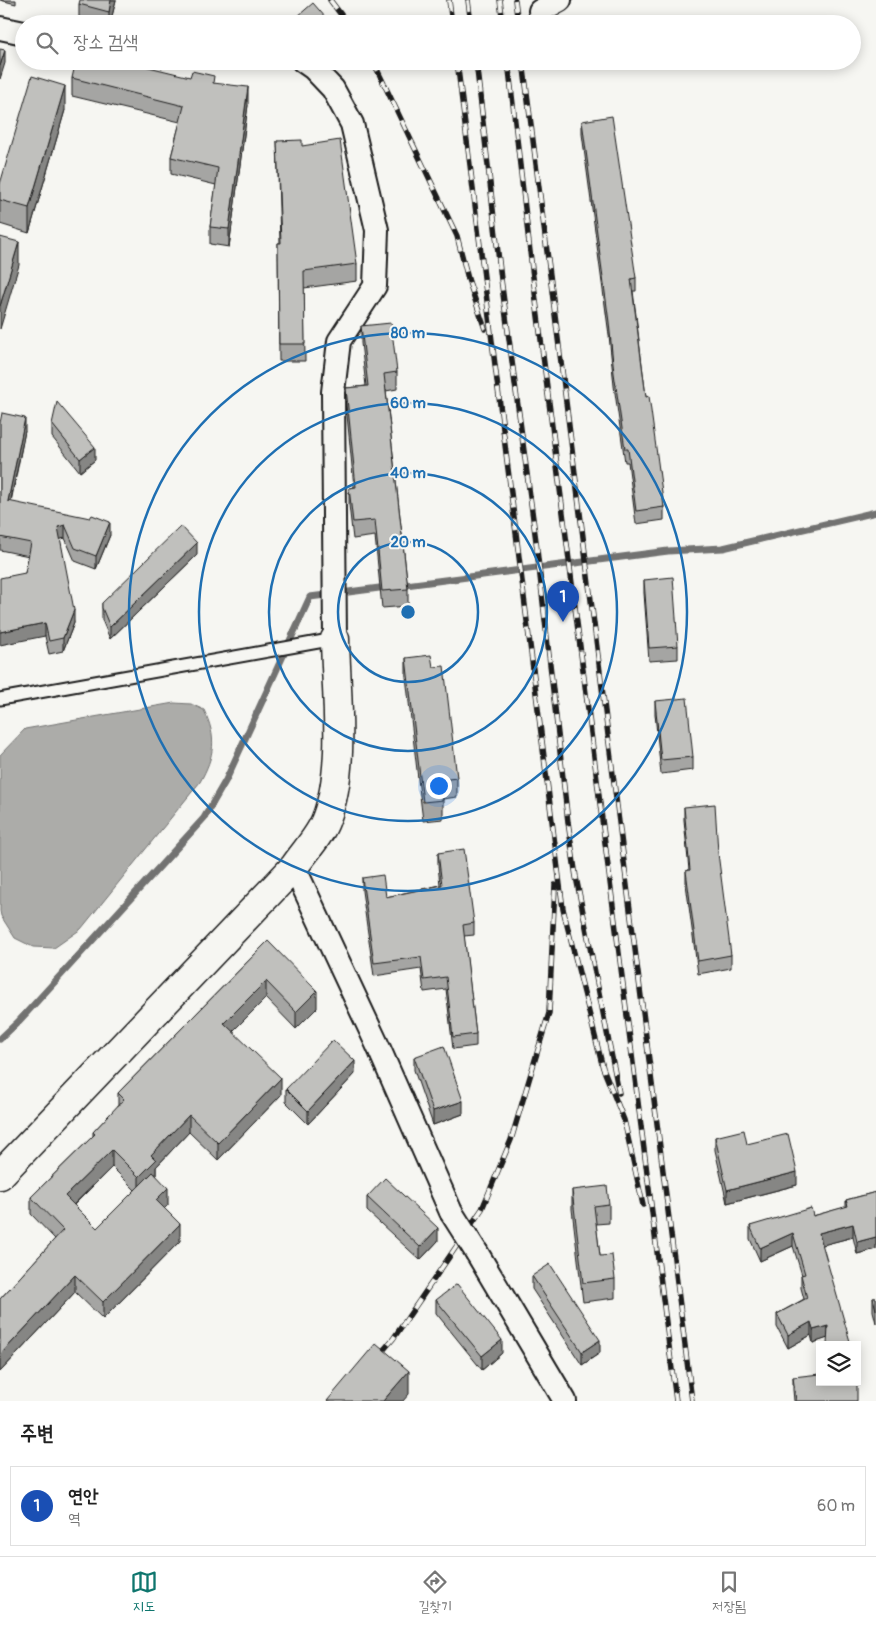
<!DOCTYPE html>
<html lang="ko">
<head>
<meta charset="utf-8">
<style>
  :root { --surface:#fff; --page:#f6f6f6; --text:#222; --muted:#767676; --line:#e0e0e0; --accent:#0f766e }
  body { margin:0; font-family:Pangolin,"Poor Story",sans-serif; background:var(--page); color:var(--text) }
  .controls { position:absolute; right:15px; bottom:15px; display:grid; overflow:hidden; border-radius:0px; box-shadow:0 2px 12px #0003 }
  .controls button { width:45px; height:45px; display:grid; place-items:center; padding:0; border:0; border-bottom:1px solid var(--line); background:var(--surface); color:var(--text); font:25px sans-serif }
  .you { position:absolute; left:438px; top:785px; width:18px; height:18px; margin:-12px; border:4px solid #fff; border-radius:50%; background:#1a73e8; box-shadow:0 0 0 8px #1a73e833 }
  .badge { display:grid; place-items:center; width:32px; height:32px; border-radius:50%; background:var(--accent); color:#fff; font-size:16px; font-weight:700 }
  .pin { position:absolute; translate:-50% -41px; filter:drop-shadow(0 1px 2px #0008) }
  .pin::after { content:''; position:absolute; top:26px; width:18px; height:15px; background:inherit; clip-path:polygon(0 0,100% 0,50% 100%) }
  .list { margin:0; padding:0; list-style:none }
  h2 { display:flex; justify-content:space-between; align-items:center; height:65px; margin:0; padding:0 20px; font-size:21px }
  h2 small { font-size:16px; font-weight:400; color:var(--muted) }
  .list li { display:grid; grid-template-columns:32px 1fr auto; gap:15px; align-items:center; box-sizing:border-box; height:80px; margin:0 10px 10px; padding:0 10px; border:1px solid var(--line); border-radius:0px }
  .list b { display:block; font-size:19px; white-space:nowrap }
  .list p { margin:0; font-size:16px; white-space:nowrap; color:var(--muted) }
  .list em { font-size:16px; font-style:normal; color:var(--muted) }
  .icon { flex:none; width:28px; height:28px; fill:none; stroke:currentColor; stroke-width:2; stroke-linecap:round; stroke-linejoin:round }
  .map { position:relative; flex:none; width:876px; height:1401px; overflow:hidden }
  .search { position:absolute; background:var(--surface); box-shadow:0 2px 12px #0003; left:15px; right:15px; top:15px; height:55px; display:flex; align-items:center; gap:12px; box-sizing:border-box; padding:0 18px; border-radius:28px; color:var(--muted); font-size:19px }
  .sheet { height:155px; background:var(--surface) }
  nav { display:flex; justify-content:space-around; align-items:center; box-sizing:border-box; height:70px; border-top:1px solid var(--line); background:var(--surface); font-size:14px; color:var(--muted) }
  nav a { display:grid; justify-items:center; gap:2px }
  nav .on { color:var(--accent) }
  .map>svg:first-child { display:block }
  .water { fill:#acaca9; stroke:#727271 }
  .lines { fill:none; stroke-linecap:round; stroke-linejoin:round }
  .stream { stroke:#727271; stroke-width:7 }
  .lane-casing { stroke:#1c1c1c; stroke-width:15 }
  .street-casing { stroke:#1c1c1c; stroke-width:26 }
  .secondary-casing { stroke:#1c1c1c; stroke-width:31 }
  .lane { stroke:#f6f6f2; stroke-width:11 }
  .street { stroke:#f6f6f2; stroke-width:22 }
  .secondary { stroke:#f6f6f2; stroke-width:28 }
  .rail-casing { stroke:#1c1c1c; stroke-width:5.5 }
  .rail { stroke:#f6f6f2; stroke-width:4; stroke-dasharray:11; stroke-linecap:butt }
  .street-bridge-casing { stroke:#1c1c1c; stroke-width:26; stroke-linecap:butt }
  .street-bridge { stroke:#f6f6f2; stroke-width:22 }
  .wall { fill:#a5a5a3; stroke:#1c1c1c; fill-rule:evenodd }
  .shaded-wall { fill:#868684; stroke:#1c1c1c }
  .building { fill:#c0c0bd; stroke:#1c1c1c }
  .ring { fill:none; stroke:#1f6fb2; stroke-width:2.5 }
  .centre { fill:#1f6fb2; stroke:#f6f6f2; stroke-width:2.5 }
  .ring-label { font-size:15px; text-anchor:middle; font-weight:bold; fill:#1f6fb2; stroke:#f6f6f2; stroke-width:4; stroke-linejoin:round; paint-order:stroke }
</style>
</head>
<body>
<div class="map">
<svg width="876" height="1401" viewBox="0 0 876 1401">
  <rect width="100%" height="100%" fill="#f6f6f2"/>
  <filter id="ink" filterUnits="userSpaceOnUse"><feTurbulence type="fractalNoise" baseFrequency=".02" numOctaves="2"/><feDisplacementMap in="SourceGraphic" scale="10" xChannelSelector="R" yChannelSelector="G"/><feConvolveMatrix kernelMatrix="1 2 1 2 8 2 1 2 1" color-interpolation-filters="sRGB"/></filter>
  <g filter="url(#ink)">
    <path class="water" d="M174,703L191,704L204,710C217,738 215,755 200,782L81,929L54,948L33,947L15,938L1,916L0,911V755L25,729Z"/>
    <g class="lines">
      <path class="stream" d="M398,586L668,551L723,548L876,512
        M0,1039L18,1022L204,818L226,780L310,597L387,587"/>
      <g class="lane-casing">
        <path id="lane" d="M0,699L335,639"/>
      </g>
      <g class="street-casing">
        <path id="street" d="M540,11L560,0
          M0,28L24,33
          M303,61L313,68L333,89L352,124L377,230L375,286L339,341L333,392L335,639
          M294,867L377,1044L451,1212
          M477,1253L565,1401"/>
      </g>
      <g class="secondary-casing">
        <path id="secondary" d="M0,1175L294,867C304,852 320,836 326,819C346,768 336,694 335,639"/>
      </g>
      <use href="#lane" class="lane"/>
      <use href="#street" class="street"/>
      <use href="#secondary" class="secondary"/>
      <g class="rail-casing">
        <path id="rail" d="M330,0L348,24
          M449,0L452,24
          M468,0L471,24
          M500,0L503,24
          M515,0L518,24
          M373,61L457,236L468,279L485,329
          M457,61L563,909L603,1068L624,1120L643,1205
          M476,61L501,279L536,541L568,822L576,877L619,1093
          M508,61L532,269L676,1401
          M523,61L692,1401
          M374,1361L393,1339L482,1209L511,1140L549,1013L555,885"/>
      </g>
      <use href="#rail" class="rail"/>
      <g class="street-bridge-casing">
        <path id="street-bridge" d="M451,1212L477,1253"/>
      </g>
      <use href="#street-bridge" class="street-bridge"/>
    </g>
    <path class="wall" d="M0,0H16V4Z
      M116,0L110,24L79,23V4Z
      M72,78L214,83L248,105L229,247L210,244V227L216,185L171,174V157L180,122L72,96Z
      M65,110L29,233L0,224V184Z
      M582,121L636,278V291H633L646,397L664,507V520L636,524L628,462H625L614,386L609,335L582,134Z
      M277,141L302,146L357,264V281L304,288L305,361H279L278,243H280Z
      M361,326L397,372V389L386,391L408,589V606L382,608L375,536L353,539L349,505V488L354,487L346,405V388L366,386L361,343Z
      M0,423L25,431L11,502L110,535L96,569L75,561L65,538L60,539L74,623L63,651L49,654L45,636L25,573L29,556L0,550Z
      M52,424L95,460L80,472L52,437Z
      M197,555L110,639L102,620V603Z
      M644,580L678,646V659L649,661L644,593Z
      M406,658L433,667L457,778V797L443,799V819L423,821L406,677Z
      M655,701L693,757V770L661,774L655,714Z
      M684,807L731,955V968L698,974L686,884V871L689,870L684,820Z
      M438,853L474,923V935L464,936L476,1034V1046L453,1049L446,989L424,992L421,969L374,976L362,891V878L386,897L440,885L438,865Z
      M268,941L317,1008L296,1029L266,998L233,1031L281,1095L218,1160L189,1132L156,1167V1175L168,1205L164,1208L180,1241L103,1319L75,1292L0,1372V1299L55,1239L31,1214V1197L93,1136V1132L118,1106V1093ZM112,1167L135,1190L97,1228L74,1205Z
      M414,1057L463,1114L433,1125L414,1070Z
      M355,1074L308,1124L286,1102V1089Z
      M715,1137L747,1144L797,1185L727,1203L715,1150Z
      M572,1190L609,1204V1223L596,1224L600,1256L615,1279V1298L583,1302L572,1209Z
      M876,1192V1249L857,1254L853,1237L822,1245L827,1338L813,1343L811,1335L788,1348L777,1327V1314L804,1299L801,1288V1275H802L793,1246L760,1261L750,1239V1226L813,1216L846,1207V1200Z
      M367,1197L438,1241L420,1260L367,1211Z
      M532,1276L600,1353L582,1365L532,1289Z
      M873,1298H876V1323L873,1311Z
      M436,1300L502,1353L482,1370L436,1313Z
      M793,1377L857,1401H794L793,1390Z"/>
    <path class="shaded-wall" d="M111,0H116L110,24H109V12Z
      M326,18V24H320Z
      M5,50V63L0,79V66Z
      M65,86V110L29,233V208Z
      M248,87V105L229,247V229Z
      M19,242V265L0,329V306Z
      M25,418V431L8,514V501Z
      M95,447V460L80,472V459Z
      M110,522V535L96,569V556Z
      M65,525V538L58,540V527Z
      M197,543V555L110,639V627Z
      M74,610V623L63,651V638Z
      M45,623V636L0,645V632Z
      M266,981V998L224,1040V1023Z
      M317,991V1008L296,1029V1012Z
      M355,1061V1074L308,1124V1111Z
      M281,1078V1095L218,1160V1143Z
      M463,1101V1114L433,1125V1111Z
      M189,1115V1132L156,1167V1177L139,1194V1177L151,1155Z
      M112,1150V1167L65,1213V1196Z
      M797,1172V1185L727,1203V1190Z
      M168,1188V1205L156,1217V1200Z
      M180,1224V1241L103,1319V1302Z
      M853,1224V1237L819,1246V1233Z
      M438,1228V1241L420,1260V1247Z
      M793,1233V1246L760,1261V1248Z
      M876,1237V1249L857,1254V1242Z
      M75,1275V1292L0,1372V1355Z
      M811,1322V1335L788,1348V1335Z
      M828,1326V1338L813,1343V1330Z
      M502,1340V1353L482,1370V1356Z
      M600,1340V1353L582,1365V1352Z
      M409,1371V1394L403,1401H383Z"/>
    <path class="building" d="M80,0H111L109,12L79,4Z
      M313,3L326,18L320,24H291L290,23Z
      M0,49L5,50L0,66Z
      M76,61H124L190,77L192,71L214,76L213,83L248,87L229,229L210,227L218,168L171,157L184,106L72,78Z
      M32,76L65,86L29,208L0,200V184Z
      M612,116L636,278L631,279L646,397L649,396L664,507L636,511L628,449H625L614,373L609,322L582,121Z
      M302,140V146L340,140L357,264L304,271L305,344H279L278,243H281L277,141Z
      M0,237L19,242L0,306Z
      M391,323L397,372L384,374L408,589L382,591L375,520L353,522L349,488L356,487L346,388L368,386L361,326Z
      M57,402L95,447L80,459L52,424Z
      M2,413L25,418L8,501L90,518L92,515L110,522L96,556L75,548L65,525L58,527L74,610L63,638L49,641L45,623L0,632V578L25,573L31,543L0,537V423Z
      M181,526L197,543L110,627L102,608V603Z
      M673,577L678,646L649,648L644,580Z
      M431,655L433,667L444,666L457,778L440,780L443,800L423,802L406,658Z
      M687,698L693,757L661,760L655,701Z
      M715,804L718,853L731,955L698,961L686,871L690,870L684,807Z
      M464,849L474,923L463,925L476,1034L453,1037L446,977L424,980L421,957L374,963L362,878L383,875L386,897L442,885L438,853Z
      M268,941L317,991L296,1012L266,981L224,1023L281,1078L218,1143L189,1115L151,1155L156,1160L139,1177L112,1150L65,1196L97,1228L153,1172L168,1188L156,1200L180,1224L103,1302L75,1275L0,1355V1299L63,1230L31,1197L95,1134L93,1132L124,1099L118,1093Z
      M333,1040L355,1061L308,1111L286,1089Z
      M444,1046L463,1101L433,1111L414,1057Z
      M744,1130L747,1144L788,1134L797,1172L727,1190L715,1137Z
      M385,1178L438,1228L420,1247L367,1197Z
      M607,1186L609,1204L594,1206L600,1256L612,1255L615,1279L583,1283L572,1190Z
      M876,1192V1237L857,1242L853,1224L819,1233L851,1345H827L828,1326L813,1330L811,1322L788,1335L777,1314L807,1298L801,1275L805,1274L793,1233L760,1248L750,1226L811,1208L813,1216L848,1206L846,1200Z
      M550,1264L600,1340L582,1352L532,1276Z
      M457,1284L502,1340L482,1356L436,1300Z
      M873,1298H876V1310Z
      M376,1343L409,1371L383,1401H327Z
      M820,1374V1382H857V1401H796L793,1377Z"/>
  </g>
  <g class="ring">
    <circle cx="408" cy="612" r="70"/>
    <circle cx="408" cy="612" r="139"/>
    <circle cx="408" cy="612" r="209"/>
    <circle cx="408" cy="612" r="279"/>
  </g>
  <circle cx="408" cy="612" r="8" class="centre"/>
  <g class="ring-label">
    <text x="408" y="338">80 m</text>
    <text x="408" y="408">60 m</text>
    <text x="408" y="478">40 m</text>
    <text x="408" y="547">20 m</text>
  </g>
</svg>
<div class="controls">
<button><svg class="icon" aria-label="layers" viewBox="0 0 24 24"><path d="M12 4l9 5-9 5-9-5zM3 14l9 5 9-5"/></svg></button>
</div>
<div class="you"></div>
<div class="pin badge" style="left:563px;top:622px;background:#1a4fb4">1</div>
<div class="search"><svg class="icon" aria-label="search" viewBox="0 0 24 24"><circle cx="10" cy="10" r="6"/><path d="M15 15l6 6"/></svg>장소 검색</div>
</div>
<section class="sheet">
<h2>주변<small></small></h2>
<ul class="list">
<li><span class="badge" style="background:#1a4fb4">1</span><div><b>연안</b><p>역</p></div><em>60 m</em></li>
</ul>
</section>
<nav>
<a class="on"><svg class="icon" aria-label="map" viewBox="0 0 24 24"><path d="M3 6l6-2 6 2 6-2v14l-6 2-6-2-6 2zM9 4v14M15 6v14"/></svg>지도</a>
<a><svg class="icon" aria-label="directions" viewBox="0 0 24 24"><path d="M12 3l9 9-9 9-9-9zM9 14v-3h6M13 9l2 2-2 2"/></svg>길찾기</a>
<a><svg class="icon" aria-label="saved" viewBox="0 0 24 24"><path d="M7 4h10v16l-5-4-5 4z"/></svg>저장됨</a>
</nav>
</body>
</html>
